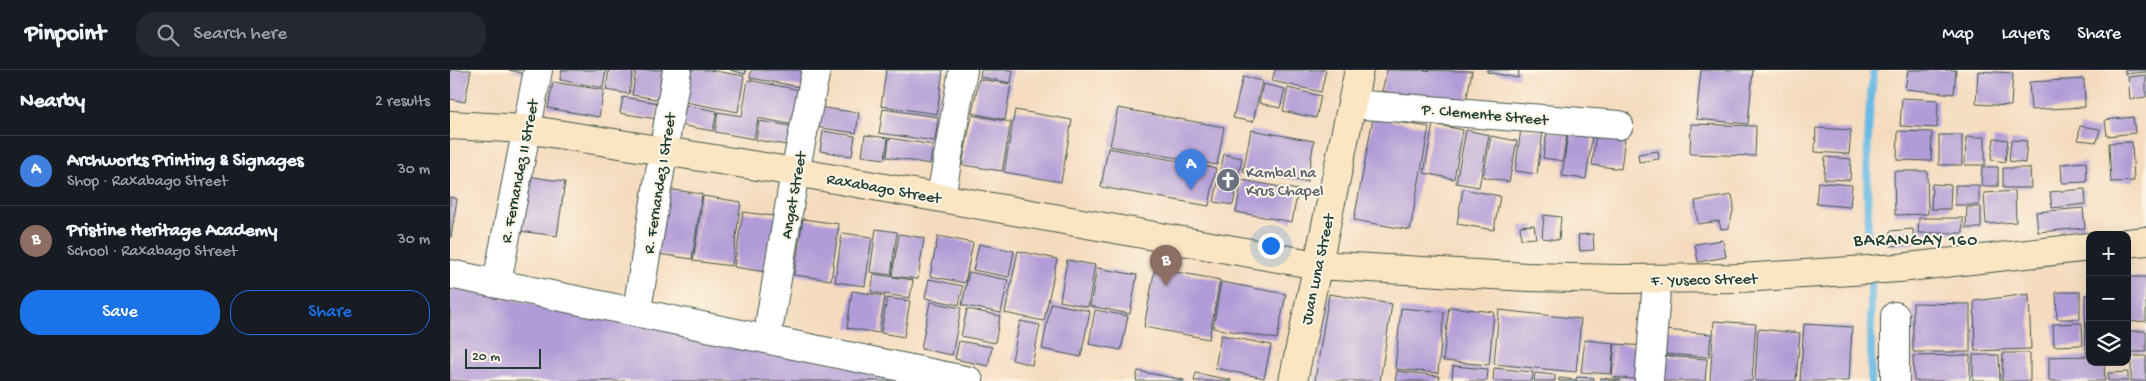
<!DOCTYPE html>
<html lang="en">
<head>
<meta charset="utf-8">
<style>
  :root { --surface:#171b24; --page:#242831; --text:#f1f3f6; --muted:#9ea1a6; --line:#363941; --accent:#1a73e8 }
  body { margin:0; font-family:"Gochi Hand",sans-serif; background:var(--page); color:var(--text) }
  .controls { position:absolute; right:15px; bottom:15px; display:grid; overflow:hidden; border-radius:10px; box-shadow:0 5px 20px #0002 }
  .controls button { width:45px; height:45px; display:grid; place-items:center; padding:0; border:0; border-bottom:1px solid var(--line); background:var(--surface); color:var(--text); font:25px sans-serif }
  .scale { position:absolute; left:15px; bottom:12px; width:76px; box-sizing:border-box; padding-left:5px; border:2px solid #1f3d34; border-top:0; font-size:14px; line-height:18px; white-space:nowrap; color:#1f3d34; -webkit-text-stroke:4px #fcf5e5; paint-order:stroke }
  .you { position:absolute; left:820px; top:175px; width:18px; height:18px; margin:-12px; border:4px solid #fff; border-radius:50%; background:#1a73e8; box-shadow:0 0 0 8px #1a73e833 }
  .badge { display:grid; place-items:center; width:32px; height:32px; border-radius:50%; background:var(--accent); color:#fff; font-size:16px; font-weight:700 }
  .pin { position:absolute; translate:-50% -41px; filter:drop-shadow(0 1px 2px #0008) }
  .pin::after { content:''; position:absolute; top:26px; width:18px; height:15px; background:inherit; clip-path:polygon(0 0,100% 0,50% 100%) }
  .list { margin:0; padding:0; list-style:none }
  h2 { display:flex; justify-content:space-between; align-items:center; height:65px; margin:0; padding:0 20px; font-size:21px }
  h2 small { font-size:16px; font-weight:400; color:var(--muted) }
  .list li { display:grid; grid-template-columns:32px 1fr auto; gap:15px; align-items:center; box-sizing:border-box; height:70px; padding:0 20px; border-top:1px solid var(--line) }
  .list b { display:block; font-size:19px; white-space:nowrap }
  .list p { margin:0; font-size:16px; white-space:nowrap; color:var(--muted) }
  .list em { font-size:16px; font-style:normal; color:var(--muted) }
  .actions { display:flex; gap:10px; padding:15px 20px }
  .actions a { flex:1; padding:11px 0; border:1px solid var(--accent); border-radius:20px; text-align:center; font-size:18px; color:var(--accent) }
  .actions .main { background:var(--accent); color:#fff }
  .icon { flex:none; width:28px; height:28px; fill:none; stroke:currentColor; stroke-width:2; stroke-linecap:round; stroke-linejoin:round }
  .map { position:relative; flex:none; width:1696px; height:311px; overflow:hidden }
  header { display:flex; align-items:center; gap:30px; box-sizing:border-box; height:70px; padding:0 25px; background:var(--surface); border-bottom:1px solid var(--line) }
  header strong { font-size:24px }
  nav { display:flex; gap:28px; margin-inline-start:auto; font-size:18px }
  .search { width:350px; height:45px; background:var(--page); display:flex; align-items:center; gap:12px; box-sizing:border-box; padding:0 18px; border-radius:20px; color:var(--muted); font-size:19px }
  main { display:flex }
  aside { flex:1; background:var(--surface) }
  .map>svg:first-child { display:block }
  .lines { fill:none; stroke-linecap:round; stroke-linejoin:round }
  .stream { stroke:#68bae4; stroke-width:8 }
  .building { fill:#b29cd7 }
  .street-casing { stroke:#3f5549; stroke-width:30 }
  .secondary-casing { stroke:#3f5549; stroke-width:30 }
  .street { stroke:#fff; stroke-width:28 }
  .secondary { stroke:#fbe6c4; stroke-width:28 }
  .labels { text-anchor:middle; stroke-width:4; stroke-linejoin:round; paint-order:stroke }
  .street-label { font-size:16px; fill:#1f3d34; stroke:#fcf5e5 }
  .worship-label { font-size:16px; fill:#5b616d; stroke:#fcf5e5; text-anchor:start }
  .neighbourhood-label { font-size:18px; letter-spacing:1px; fill:#1f3d34; stroke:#fcf5e5 }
</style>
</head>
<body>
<header>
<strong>Pinpoint</strong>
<div class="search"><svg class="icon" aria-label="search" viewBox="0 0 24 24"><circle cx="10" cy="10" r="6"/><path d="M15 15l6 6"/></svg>Search here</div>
<nav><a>Map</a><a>Layers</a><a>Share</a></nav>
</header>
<main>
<aside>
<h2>Nearby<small>2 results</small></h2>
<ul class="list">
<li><span class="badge" style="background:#3f7fe0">A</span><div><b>Archworks Printing &amp; Signages</b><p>Shop · Raxabago Street</p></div><em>30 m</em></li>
<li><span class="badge" style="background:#8d6e63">B</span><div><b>Pristine Heritage Academy</b><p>School · Raxabago Street</p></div><em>30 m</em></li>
</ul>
<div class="actions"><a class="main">Save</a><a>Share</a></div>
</aside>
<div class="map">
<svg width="1696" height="311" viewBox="0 0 1696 311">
  <rect width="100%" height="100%" fill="#fcf5e5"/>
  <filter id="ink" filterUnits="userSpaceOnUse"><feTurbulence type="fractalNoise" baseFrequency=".02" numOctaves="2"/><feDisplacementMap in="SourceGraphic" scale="10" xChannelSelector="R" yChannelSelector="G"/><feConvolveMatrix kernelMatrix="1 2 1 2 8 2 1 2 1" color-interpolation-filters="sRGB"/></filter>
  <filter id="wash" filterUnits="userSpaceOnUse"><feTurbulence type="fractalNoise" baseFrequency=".0096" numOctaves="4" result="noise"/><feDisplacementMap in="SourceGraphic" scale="20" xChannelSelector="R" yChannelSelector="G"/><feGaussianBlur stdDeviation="1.12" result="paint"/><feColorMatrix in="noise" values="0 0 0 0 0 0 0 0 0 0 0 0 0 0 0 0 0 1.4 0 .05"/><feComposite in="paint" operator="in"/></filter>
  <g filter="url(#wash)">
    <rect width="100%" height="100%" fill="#f5dbbe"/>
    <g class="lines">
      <path class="stream" d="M1418,165C1417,110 1416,54 1424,0
        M1421,204V311"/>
    </g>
    <g id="blocks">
      <path class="building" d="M0,0H21L15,32L0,29Z
        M59,0H77L76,4Z
        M112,0H156L153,18L110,10Z
        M159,0H183L179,24L156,20Z
        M186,0H218L213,30L182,25Z
        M236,0H259L294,6L288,42L230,31Z
        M280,0H296L295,4Z
        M301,0H359L356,18L300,8Z
        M436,0H493L487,44L431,36Z
        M531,0H563L561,13L530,7Z
        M825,0H876L871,22L822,11Z
        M937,0L1022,1L1015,37L932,21Z
        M1037,0H1069L1068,8L1037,2Z
        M1251,0H1303L1298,54L1246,49Z
        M1458,0H1506L1504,24L1455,19Z
        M1675,0H1696V2L1675,4Z
        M1528,1L1563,3L1561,36L1526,34Z
        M1696,5V27L1680,29L1678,7Z
        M793,7L812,11L803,52L783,48Z
        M529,9L561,14L555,50L522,43Z
        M1634,9L1635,37L1581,40L1579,12Z
        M298,10L355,21L349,56L308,48L304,69L265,62L268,42L292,46Z
        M103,12L154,20L149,47L98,38Z
        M813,14L835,19L830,38L809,33Z
        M838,18L871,26L866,48L833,41Z
        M173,27L209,33L206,49L170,43Z
        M1452,28L1488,30L1487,58L1450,56Z
        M227,34L267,41L263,61L224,54Z
        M368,37L409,43L406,63L365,57Z
        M668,38L774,57L767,95L660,76Z
        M433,39L488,47L485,71L429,63Z
        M565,40L622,50L611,112L554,102Z
        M522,45L561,52L552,101L512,95Z
        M1683,47L1685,63L1657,66L1655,50Z
        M923,48L979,57L960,160L904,150Z
        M309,51L346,57L343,76L306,70Z
        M983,54L1013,60L1004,109L974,103Z
        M1241,54L1306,56L1305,86L1240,84Z
        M1630,56L1650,59L1647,72L1628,70Z
        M1366,58L1401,60L1399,84L1365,82Z
        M1071,59L1093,61L1087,104L1065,101Z
        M801,60L864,71L857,112L793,101Z
        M1016,60L1039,65L1029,117L1006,113Z
        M373,61L405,66L402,86L370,81Z
        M1448,61L1482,62L1481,91L1447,90Z
        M1097,62L1117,64L1113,91L1093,88Z
        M1146,63L1175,67L1171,99L1142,95Z
        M1118,64L1142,67L1136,109L1112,106Z
        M415,65L438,68L435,89L412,86Z
        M1489,65H1512V95H1489Z
        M1041,66L1067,71L1059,112L1033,107Z
        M1516,67H1535V95H1515Z
        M439,68L483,75L480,94L437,87Z
        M1544,68L1558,70L1555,92L1541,90Z
        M1561,70L1577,71L1575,93L1559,91Z
        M1682,72L1684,111L1661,112L1659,73Z
        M658,78L766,98L759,136L651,117Z
        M1208,81L1209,89L1189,92L1188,84Z
        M774,84L792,88L783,135L764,132Z
        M1375,87L1401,89L1400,110L1374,109Z
        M1636,92L1637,112L1612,113L1611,94Z
        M1532,97H1548V116H1531Z
        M1553,98H1580L1581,118H1553Z
        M1444,101H1477L1478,144L1445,145Z
        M78,106L115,112L107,166L70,161Z
        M792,110L848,120L842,152L786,142Z
        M1368,112L1402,115L1400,137L1366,134Z
        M1482,114L1501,115L1500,139H1481Z
        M1505,115H1529V135H1505Z
        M217,119L252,124L242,189L208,184Z
        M1013,119L1050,126L1044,160L1007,154Z
        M1635,119L1636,134L1602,138L1600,122Z
        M1565,121L1566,152L1536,154L1534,123Z
        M1282,125L1284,136L1279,158L1271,159L1269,151L1248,154L1245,131Z
        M253,126L291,132L282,196L243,191Z
        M0,127L7,129L1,167H0Z
        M1517,137H1531V158H1516Z
        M1633,138L1635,158L1588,162L1586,142Z
        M293,142L331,147L322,203L284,197Z
        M1094,145L1111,147L1109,170L1092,168Z
        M1469,148H1513V163H1468Z
        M353,149L389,154L381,210L344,205Z
        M1084,155L1086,168L1071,169L1070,156Z
        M426,159L447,162L441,205L420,202Z
        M1463,159L1464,174L1441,176L1440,161Z
        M392,163L422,167L415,216L385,212Z
        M449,164L474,168L468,209L442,206Z
        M1143,164L1144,180L1130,181L1128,165Z
        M488,166L523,173L515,213L480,206Z
        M1273,170L1276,187L1248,192L1245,174Z
        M529,174L564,181L559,207L523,200Z
        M568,181L607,189L594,251L555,243Z
        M617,190L645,195L638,237L610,231Z
        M647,198L687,205L680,244L640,236Z
        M705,198L770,210L759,269L694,257Z
        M519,202L558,210L551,243L512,235Z
        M424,204L463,210L460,228L421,222Z
        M1677,207H1696V251L1677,252Z
        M479,209L513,216L509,235L475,228Z
        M771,212L836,224L827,269L763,258Z
        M0,217L473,311H0Z
        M402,221L435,226L429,263L397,258Z
        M1606,222H1630V249H1607Z
        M879,224L942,234L930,311H865Z
        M1579,224L1581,279L1525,281L1524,231Z
        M1635,225H1640V283H1636Z
        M437,228L460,231L454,267L431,263Z
        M480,232L511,238L502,285L471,279Z
        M601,233L640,241L631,287L592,279Z
        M1463,233L1520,234V282H1463Z
        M999,237L1044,242L1039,295L993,291Z
        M951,238L994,242L988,303L945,299Z
        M517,239L550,246L545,273L511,266Z
        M645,240L678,246L671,280L639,274Z
        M1049,240L1131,249L1126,302L1044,294Z
        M570,251L590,255L582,295L562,290Z
        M1264,251L1306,254L1302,311H1260Z
        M1632,253L1633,275L1604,276L1603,254Z
        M1354,254L1402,257L1399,311H1350Z
        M1308,259L1350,263L1346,311H1305Z
        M1214,260L1261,264L1259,287L1212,284Z
        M1677,261H1696V282H1677Z
        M771,265L821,275L814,308L765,298Z
        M1135,270L1164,273L1161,304L1131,302Z
        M509,271L542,277L538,296L505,289Z
        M1165,274L1196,276L1193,310L1162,307Z
        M1553,283H1580V311H1552Z
        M1520,285V311H1464L1463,286Z
        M1523,285H1549L1550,311H1523Z
        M1214,286L1257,289L1255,311H1213Z
        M1640,286V292H1654L1655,311H1599V287Z
        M1681,286H1696V311H1681Z
        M1003,296L1038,299L1037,311H1002Z
        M1044,298L1083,302L1082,311H1043Z
        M688,301L734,310V311H686Z
        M947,301L989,306V311H945Z
        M1678,302V311H1658V303Z
        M746,303L781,310V311H744Z
        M1085,303L1105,305V311H1084Z
        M1127,307L1144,308V311H1109V308L1126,310Z
        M1150,308L1171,310V311H1150Z"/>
    </g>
  </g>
  <g filter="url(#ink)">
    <use href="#blocks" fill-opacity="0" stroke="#3f5549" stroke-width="1"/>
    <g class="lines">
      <g class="street-casing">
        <path id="street" d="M902,34L1169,55
          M491,127L513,0
          M49,202L88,0
          M0,204L519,311
          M189,227L227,0
          M1445,246V311
          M320,250L345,102L366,0
          M1199,311L1207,210"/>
      </g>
      <g class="secondary-casing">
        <path id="secondary" d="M0,55L76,59L345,102L867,195L1078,207L1169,209L1291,208L1449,198L1640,177
          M1677,173L1696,171
          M843,311L909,0"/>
      </g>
      <use href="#street" class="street"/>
      <use href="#secondary" class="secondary"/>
    </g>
  </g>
  <defs>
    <g id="church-disc" transform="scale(1.25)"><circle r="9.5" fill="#6b7280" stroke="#fcf5e5"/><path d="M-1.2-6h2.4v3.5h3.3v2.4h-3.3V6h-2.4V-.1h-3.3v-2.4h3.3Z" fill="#fff"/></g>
  </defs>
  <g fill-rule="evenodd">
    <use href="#church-disc" x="778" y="110"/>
  </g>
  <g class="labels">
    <g class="street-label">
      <text transform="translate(1035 43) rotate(5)" y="6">P. Clemente Street</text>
      <text transform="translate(68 101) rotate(-79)" y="6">R. Fernandez II Street</text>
      <text transform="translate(208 113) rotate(-81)" y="6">R. Fernandez I Street</text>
      <text transform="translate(434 117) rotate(10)" y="6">Raxabago Street</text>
      <text transform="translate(342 125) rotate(-80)" y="6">Angat Street</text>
      <text transform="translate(866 199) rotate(-78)" y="6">Juan Luna Street</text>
      <text transform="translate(1254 208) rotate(-1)" y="6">F. Yuseco Street</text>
    </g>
    <g class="worship-label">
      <text x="796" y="107">Kambal na<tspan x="796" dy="18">Krus Chapel</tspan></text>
    </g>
    <g class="neighbourhood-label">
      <text x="1466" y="175">BARANGAY 160</text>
    </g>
  </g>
</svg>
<div class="controls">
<button>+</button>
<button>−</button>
<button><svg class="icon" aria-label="layers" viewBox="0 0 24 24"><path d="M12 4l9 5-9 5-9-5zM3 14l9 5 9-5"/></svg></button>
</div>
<div class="scale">20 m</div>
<div class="you"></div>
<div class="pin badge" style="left:741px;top:120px;background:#3f7fe0">A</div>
<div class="pin badge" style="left:716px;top:216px;background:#8d6e63">B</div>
</div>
</main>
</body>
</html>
